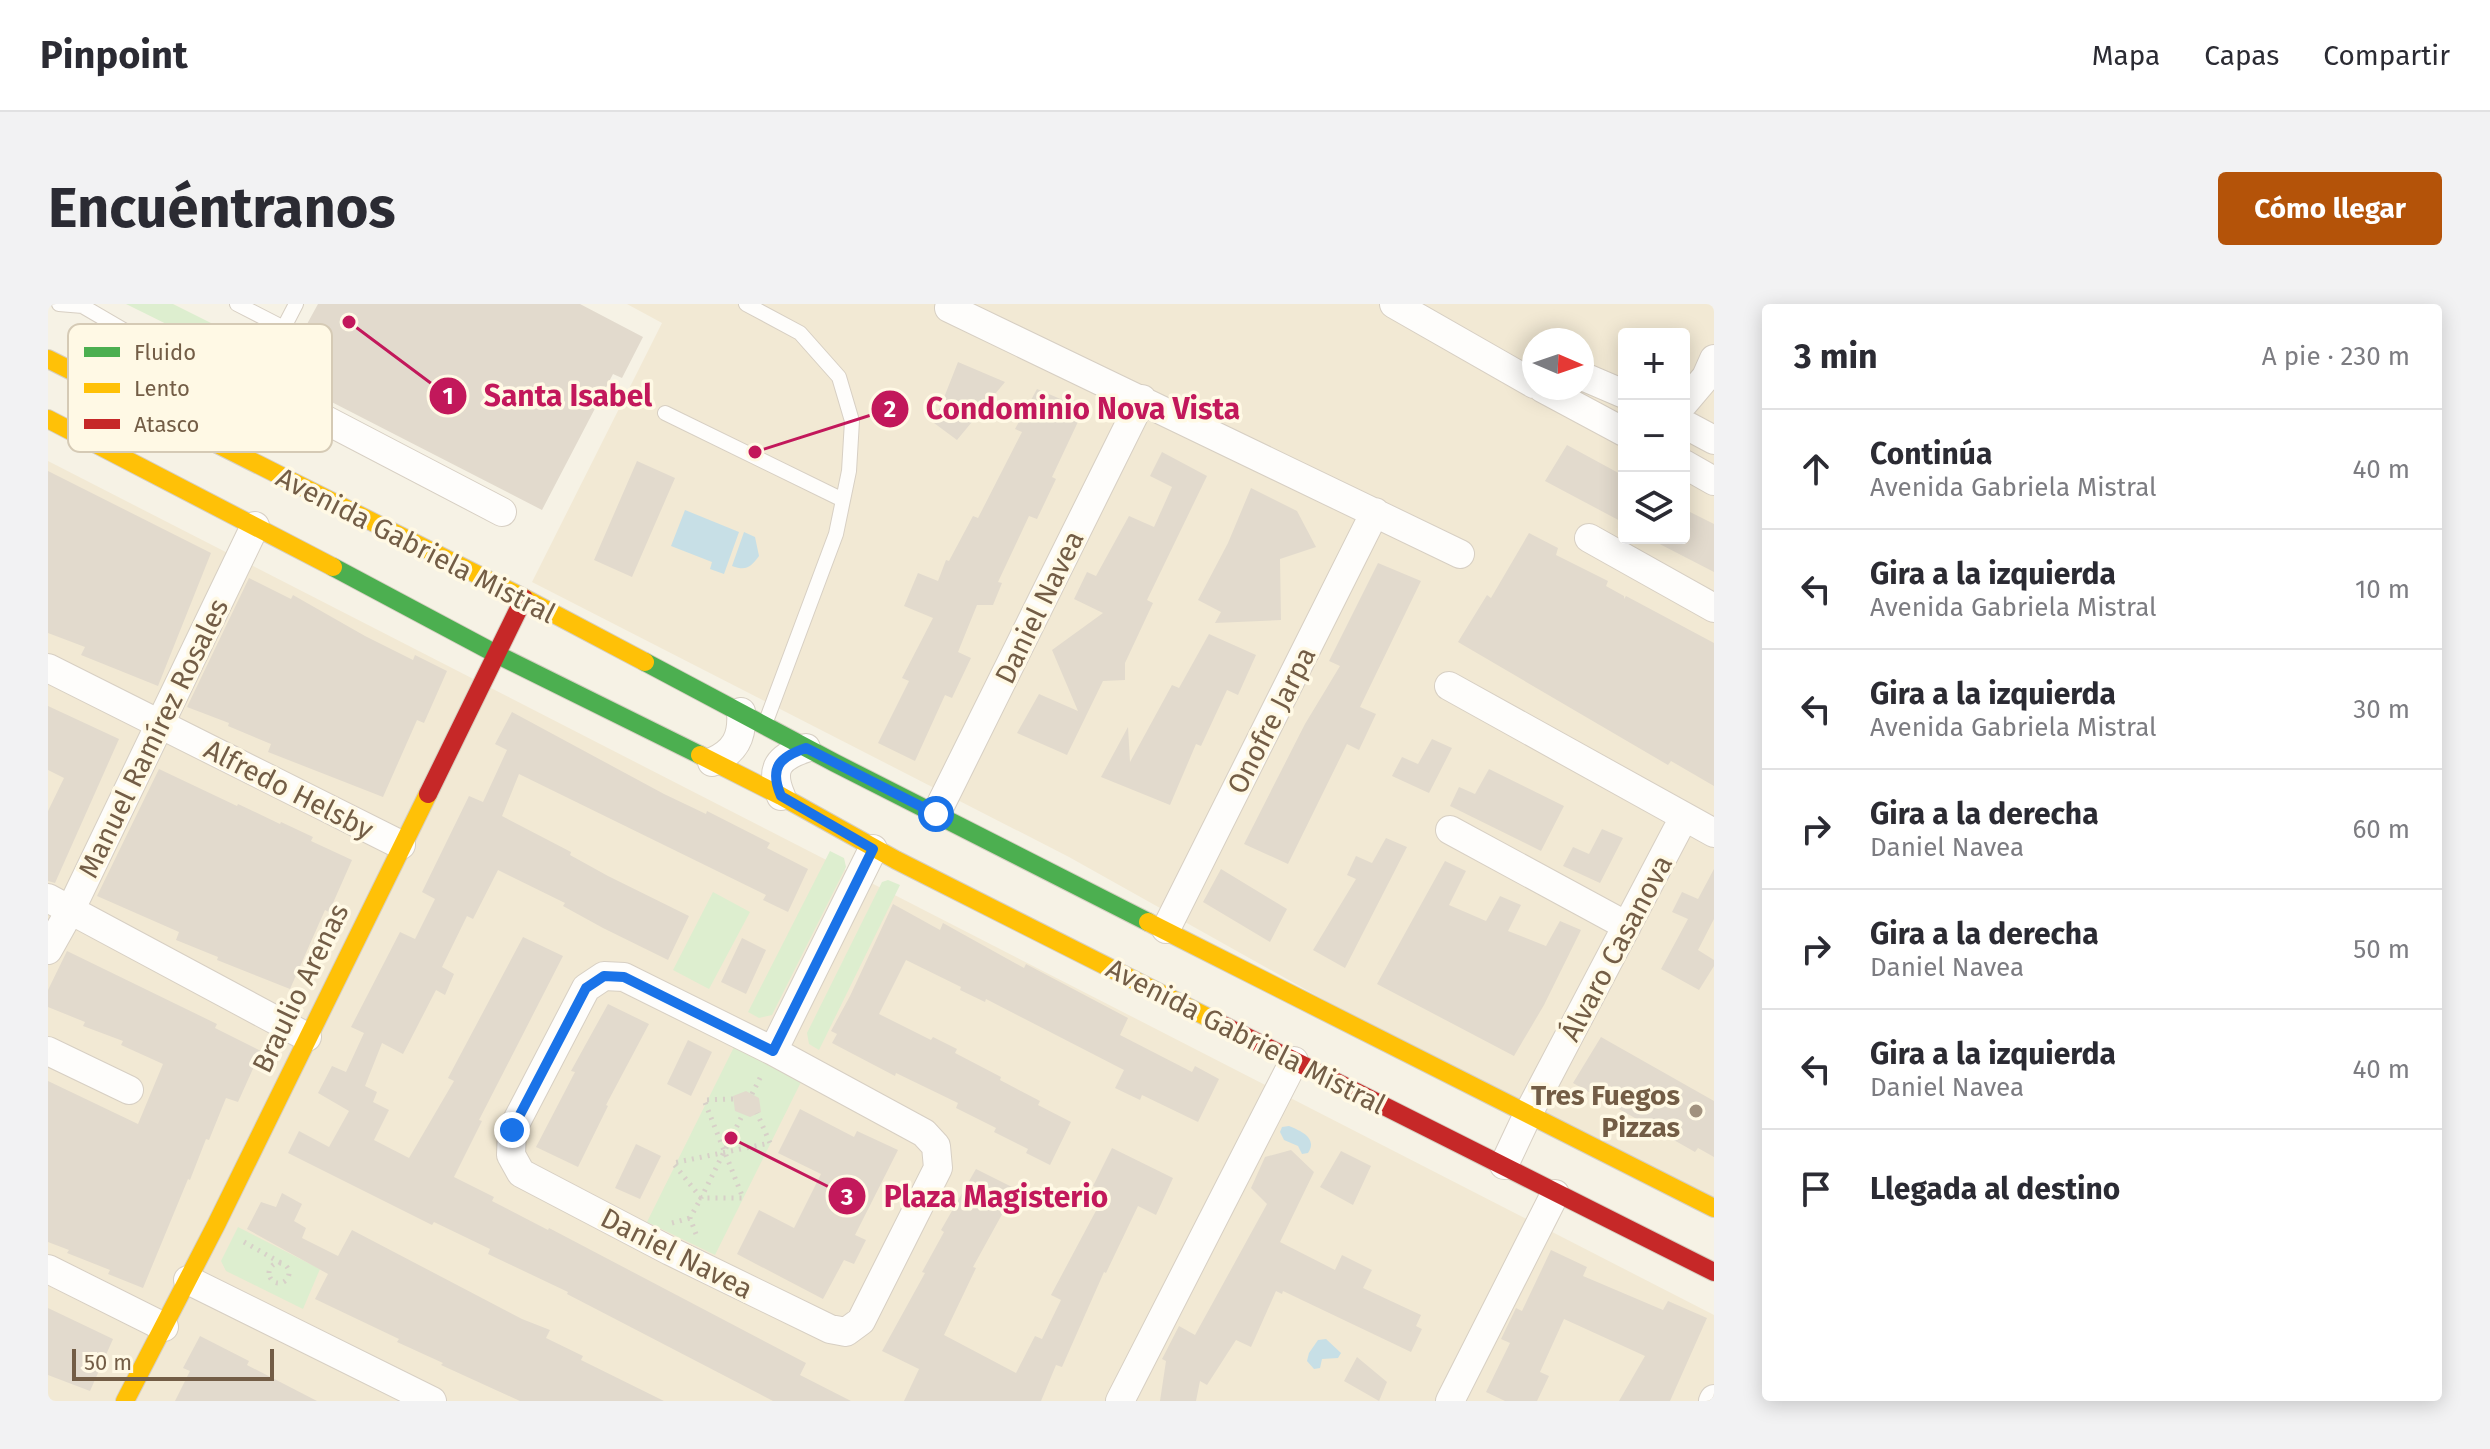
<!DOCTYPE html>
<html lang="es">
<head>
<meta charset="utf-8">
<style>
  :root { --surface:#fff; --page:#f2f2f3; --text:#2b2b33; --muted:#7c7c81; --line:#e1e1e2; --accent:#b45309 }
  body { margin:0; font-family:"Fira Sans",sans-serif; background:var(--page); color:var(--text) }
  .controls { position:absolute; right:24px; top:24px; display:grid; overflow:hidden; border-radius:8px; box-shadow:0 4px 20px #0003 }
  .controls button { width:72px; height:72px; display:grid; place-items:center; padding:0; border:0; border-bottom:2px solid var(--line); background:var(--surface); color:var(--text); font:40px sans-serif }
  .compass { position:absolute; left:1474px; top:24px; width:72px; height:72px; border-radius:50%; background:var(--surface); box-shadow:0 4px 20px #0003; rotate:92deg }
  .scale { position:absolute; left:24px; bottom:20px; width:202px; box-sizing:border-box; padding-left:8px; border:4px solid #735d46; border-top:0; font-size:22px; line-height:28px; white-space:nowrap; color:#735d46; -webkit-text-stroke:6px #fff9e5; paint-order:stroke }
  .stop { position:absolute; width:24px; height:24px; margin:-18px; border:6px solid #1a73e8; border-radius:50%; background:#fff }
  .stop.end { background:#1a73e8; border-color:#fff; box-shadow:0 2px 8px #0008 }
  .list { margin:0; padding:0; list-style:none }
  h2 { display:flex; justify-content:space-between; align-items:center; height:104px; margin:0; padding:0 32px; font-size:34px }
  h2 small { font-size:26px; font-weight:400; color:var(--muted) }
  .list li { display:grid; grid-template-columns:52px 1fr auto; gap:24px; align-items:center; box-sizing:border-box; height:120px; padding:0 32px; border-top:2px solid var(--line) }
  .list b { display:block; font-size:30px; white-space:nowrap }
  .list p { margin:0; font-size:26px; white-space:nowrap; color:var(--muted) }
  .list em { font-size:26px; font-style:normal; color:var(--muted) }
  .icon { flex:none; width:44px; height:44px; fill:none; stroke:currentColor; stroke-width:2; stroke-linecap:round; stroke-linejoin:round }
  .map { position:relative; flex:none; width:1666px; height:1097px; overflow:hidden; border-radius:8px }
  header { display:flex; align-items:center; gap:48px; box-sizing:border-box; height:112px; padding:0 40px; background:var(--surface); border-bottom:2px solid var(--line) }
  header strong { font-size:38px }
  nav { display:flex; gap:44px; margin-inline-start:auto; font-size:28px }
  .intro { display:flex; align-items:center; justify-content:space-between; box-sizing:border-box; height:192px; padding:0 48px }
  h1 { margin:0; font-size:56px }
  .button { padding:20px 36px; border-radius:8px; background:var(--accent); color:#fff; font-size:28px; font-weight:700 }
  main { display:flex; gap:48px; padding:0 48px }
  aside { flex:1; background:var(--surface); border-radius:8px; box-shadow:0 4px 20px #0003 }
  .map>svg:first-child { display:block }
  .residential { fill:#f2e9d4; fill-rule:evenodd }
  .green { fill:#ddeecf }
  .water { fill:#c7dfe6 }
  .building { fill:#e2dacd }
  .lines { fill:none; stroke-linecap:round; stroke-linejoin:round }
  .lane-casing { stroke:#d7cfc3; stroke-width:16 }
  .street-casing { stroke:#d7cfc3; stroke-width:30 }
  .fast-casing { stroke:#d6cfc2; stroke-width:20 }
  .slow-casing { stroke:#d6cfc2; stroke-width:20 }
  .jam-casing { stroke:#d6cfc2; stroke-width:20 }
  .path { stroke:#d7d0c8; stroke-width:5; stroke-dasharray:2 6; stroke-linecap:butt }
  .lane { stroke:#fefdfb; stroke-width:14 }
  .street { stroke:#fefdfb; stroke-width:28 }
  .fast { stroke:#4caf50; stroke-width:18 }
  .slow { stroke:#ffc107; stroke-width:18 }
  .jam { stroke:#c62828; stroke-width:18 }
  .route { stroke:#1a73e8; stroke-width:10 }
  .poi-dot { fill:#a1917e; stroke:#fff9e5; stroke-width:3 }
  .labels { text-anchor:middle; stroke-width:7; stroke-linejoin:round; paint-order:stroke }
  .street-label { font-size:28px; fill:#735d46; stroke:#fff9e5 }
  .poi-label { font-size:28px; font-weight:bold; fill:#735d46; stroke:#fff9e5; text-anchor:end }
  .key { fill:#fff9e5; stroke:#d5cab5; stroke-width:2 }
  .key-label { font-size:22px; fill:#735d46 }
  .leader { fill:none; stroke:#c2185b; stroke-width:3 }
  .callout-dot { fill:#c2185b; stroke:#fff9e5; stroke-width:3 }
  .mark-label { font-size:24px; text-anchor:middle; font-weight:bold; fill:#fff }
  .callout-label { font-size:30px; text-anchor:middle; font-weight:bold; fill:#c2185b; stroke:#fff9e5; stroke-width:7; stroke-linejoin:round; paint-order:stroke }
</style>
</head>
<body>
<header>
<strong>Pinpoint</strong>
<nav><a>Mapa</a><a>Capas</a><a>Compartir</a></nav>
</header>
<div class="intro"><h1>Encuéntranos</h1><a class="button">Cómo llegar</a></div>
<main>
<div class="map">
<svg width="1666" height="1097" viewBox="0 0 1666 1097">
  <rect width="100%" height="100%" fill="#f6f2e5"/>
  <path class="residential" d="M579,0H1666V902L1480,810L1021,553L484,278L614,19ZM1576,30H1636V234H1576ZM1486,36H1534V84H1486Z
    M0,157L1666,1011V1097H0Z"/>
  <path class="green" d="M78,0H125L181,28L189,34L191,41L184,51L177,49Z
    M782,547L796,554L798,563L724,711L711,714L700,708Z
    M840,576L852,581L771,746L761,740L759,729L834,578Z
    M665,588L702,608L661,685L625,666Z
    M687,741L755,774L667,951L599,918Z
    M190,923L272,965L255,1005L178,967L173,957Z"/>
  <path class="water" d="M637,206L691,228L676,270L662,265L664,258L623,242Z
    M696,228L707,233L711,252C702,264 698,267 684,262Z
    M1241,822C1253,827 1270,834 1260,849L1254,850L1250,842L1236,836L1232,828L1234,823Z
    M1278,1035L1293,1049L1290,1054L1274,1055L1272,1064L1266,1065L1259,1057L1261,1049L1270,1036Z"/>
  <path class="building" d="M270,0H532L595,33L574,74L565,70L494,206L231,71Z
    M910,58L957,78L909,136L886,119Z
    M989,85L1036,105L1004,173L1008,175L989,215L981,212L950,278L954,279L945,301H929L910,348L923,354L904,394L897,391L867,457L830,439L861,377L854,374L885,314L856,302L870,269L890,277L898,256L901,257L925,212L930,214L974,128L967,125Z
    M1519,141L1576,172V219L1497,177Z
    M1114,148L1159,172L1099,296L1105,299L1077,359V376L1055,377L1019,451L969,429L991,390L1030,407L1004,346L1055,309L1026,295L1039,268L1048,272L1081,212L1106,223L1124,183L1102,172Z
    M589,157L627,174L584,273L546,256Z
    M0,167L163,249L110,382L33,351L37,343L0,329Z
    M1203,184L1249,207L1268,243L1232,255L1233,316L1167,319L1173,308L1150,296L1180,239Z
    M1636,205L1666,220V268L1600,234H1636Z
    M1481,229L1510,244L1508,251L1560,277L1558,282L1576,292V295L1578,292L1666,339V482L1623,457L1620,461L1410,338L1439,291L1443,294Z
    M1330,259L1373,277L1312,403L1328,410L1311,446L1299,440L1240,560L1196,540L1257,420L1292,362L1281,357Z
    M201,274L243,295L245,291L317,332L365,356L367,351L399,367L376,419L369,416L335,493L220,448L223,440L180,422L181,419L139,403Z
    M1161,330L1208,351L1190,391L1179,386L1153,442L1148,440L1122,501L1053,473L1080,423L1082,458L1124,381L1131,384Z
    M0,402L71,435L7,579L0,577V507L16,474L0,466Z
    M464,408L616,490L658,510L659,507L722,539L719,544L760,565L740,608L715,596L718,591L471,470L454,512L523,548L522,551L560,572L641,612L620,656L555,624L515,602L517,599L450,566L425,615L419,612L394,663L406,670L397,691L388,686L355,750L334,739L317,782L329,788L325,798L341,806L326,836L361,854L406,777L400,774L475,633L515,652L431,816L434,817L406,873L446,893L444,897L500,926L501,924L758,1059L752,1071L803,1097H725L519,990L520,988L440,950L442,945L386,918L384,921L240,849L251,827L281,843L301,807L270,789L284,762L298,768L316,729L303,723L352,628L367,635L387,595L374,588L421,492L435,498L459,446L447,440Z
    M1384,435L1404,444L1381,489L1344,472L1354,453L1370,460Z
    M111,465L189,502L190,500L232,520L233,518L265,533L263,537L304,556L281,608L277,606L242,685L169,656L170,653L128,636L131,628L49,592Z
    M1441,465L1516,502L1493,547L1402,502L1411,483L1427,490Z
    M1554,525L1575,534L1552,579L1515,562L1525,543L1541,550Z
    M1338,534L1359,543L1297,664L1265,646L1308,575L1299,571L1308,552L1324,559Z
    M1397,557L1418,567L1401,601L1438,617L1452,592L1473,601L1460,627L1498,642L1512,617L1533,626L1496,701L1466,752L1329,680Z
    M1173,565L1239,605L1222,638L1155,598Z
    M1666,565V615L1650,646L1666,656V662L1651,686L1613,665L1640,615L1624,608L1634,588L1650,595Z
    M845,600L892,626L895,619L976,664L978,660L1080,714L1072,731L1144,768L1147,762L1171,775L1150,818L1094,791L1092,796L1067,784L1076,766L938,695L937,698L912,686L913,683L858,656L831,710L883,736L885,733L909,745L907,749L953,773L952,776L992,797L990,801L1023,818L1002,861L978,849L980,845L946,828L948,824L908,804L910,799L848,769L847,772L784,739L789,730L783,727L802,692Z
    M694,634L718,646L698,690L673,678Z
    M19,647L169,720L167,724L213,747L190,798L178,794L161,836L158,835L142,876L140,875L95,984L60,970L62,966L19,949L21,946L0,938V777L90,820L115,760L73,741L75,737L35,722L37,718L0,703V686Z
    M560,700L601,720L558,801L560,802L530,863L488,843L527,768L523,767Z
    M1553,733L1666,797V853L1650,844L1647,848L1525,779Z
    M640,736L664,748L643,792L619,780Z
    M698,787L711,794L713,808L702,813L687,807L685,792Z
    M752,805L806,833L809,827L850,846L807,931L818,936L806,960L796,956L775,995L689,950L711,906L746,924L773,870L730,849Z
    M588,840L613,852L592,895L567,884Z
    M1064,844L1125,874L1108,911L1090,902L1058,969L1056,968L1014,1063L1008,1061L993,1097H856L871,1065L834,1047L877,969L874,968L896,928L893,926L928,865L968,885L925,963L928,964L896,1031L968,1069L987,1032L994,1035L1013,996L1003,991L1058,888L1045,882Z
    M1243,846L1266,868L1232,938L1287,966L1294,951L1324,966L1315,984L1373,1011L1368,1022L1374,1025L1363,1048L1235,987L1234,990L1228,987L1203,1043L1188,1036L1159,1081L1152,1077L1148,1097H1112L1118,1057L1114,1055L1131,1022L1147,1031L1219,900L1203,884L1217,853Z
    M1293,847L1323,862L1305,901L1272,883Z
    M234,889L254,900L246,917L258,924L254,934L290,952L304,926L474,1015L502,1026L498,1034L535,1052L533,1056L616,1097H472L393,1061L395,1059L349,1038L351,1035L267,995L280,970L199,925L213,898L228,903Z
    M1503,946L1539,963L1535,972L1615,1006L1620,997L1659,1014L1622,1097H1571L1597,1052L1516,1015L1492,1068L1501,1072L1489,1097H1457L1438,1088L1462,1039L1453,1035L1468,1004L1474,1007Z
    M0,1004L65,1035L42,1087L0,1071Z
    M152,1032L201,1057L199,1061L269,1097H127L142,1067L135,1064Z
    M1309,1053L1339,1078L1331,1097L1296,1077Z"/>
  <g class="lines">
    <g class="lane-casing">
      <path id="lane" d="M11,0L35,2
        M31,0L187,91L207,79L248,0
        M189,0L236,24
        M698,0L752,29L791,73L804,117L801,167L788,230L717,420
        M617,109L795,196"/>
    </g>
    <g class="street-casing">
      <path id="street" d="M1346,0L1486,80
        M901,4L1412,250
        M1534,72L1576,90
        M207,79L454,208
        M1494,84L1576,128
        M1636,99L1658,73L1666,55
        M1636,120L1666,136
        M1636,160L1666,177
        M1541,234L1666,304
        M0,364L353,541
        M1401,382L1666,529
        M664,458C687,448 695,433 693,408
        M733,492C721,464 731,453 758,444
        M888,510L1094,95
        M1402,526L1579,622
        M0,594L259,733
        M1118,625L1327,208
        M0,646L23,605L207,222
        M556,672L576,673L725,747L876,829L888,842L890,864L813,1017L798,1028L782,1025L622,947L473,869L463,851L464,826L538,684Z
        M0,747L81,786
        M725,747L825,545
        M1456,861L1480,810L1636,513
        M0,965L116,1023
        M140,976L384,1097
        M1072,1097L1246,757
        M1402,1097L1507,890
        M1665,1097L1666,1095"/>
    </g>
    <g class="fast-casing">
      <path id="fast" d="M285,263L450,351L652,451
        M597,358L787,459L1100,618"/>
    </g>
    <g class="slow-casing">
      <path id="slow" d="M0,55L476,294L597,358
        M0,115L285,263
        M652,451L733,492L848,556L1167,717
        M1100,618L1666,904
        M77,1097L168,921L380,490"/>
    </g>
    <g class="jam-casing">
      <path id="jam" d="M380,490L476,294
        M1167,717L1666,968"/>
    </g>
    <path class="path" d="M704,790L714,770
      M685,795L656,796L695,894H653L695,810
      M624,919L642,914
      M648,930L642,914L653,894L625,859L722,839L709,809
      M196,938L233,959
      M221 969a10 10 0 1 1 20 0a10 10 0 1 1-20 0Z"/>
    <use href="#lane" class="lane"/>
    <use href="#street" class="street"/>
    <use href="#fast" class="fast"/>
    <use href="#slow" class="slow"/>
    <use href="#jam" class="jam"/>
  </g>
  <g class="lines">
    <path class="route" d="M464,826L538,684L556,672L576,673L725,747L825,545L733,492C721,464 731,453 758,444L888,510"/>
  </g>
  <circle class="poi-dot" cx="1648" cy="807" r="8"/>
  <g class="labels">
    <g class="street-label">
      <text transform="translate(368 241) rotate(27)" y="10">Avenida Gabriela Mistral</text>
      <text transform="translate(991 303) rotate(-64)" y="10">Daniel Navea</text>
      <text transform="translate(1223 416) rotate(-63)" y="10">Onofre Jarpa</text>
      <text transform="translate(105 434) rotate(-64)" y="10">Manuel Ramírez Rosales</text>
      <text transform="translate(241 485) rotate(27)" y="10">Alfredo Helsby</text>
      <text transform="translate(1568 644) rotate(-62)" y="10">Álvaro Casanova</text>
      <text transform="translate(252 684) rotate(-64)" y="10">Braulio Arenas</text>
      <text transform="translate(1198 732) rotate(27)" y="10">Avenida Gabriela Mistral</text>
      <text transform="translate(629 949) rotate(27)" y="10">Daniel Navea</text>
    </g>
    <g class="poi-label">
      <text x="1632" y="801">Tres Fuegos<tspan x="1632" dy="32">Pizzas</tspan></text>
    </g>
  </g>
  <rect x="20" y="20" width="264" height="128" rx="12" class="key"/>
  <rect x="36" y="43" width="36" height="10" fill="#4caf50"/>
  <rect x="36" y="79" width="36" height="10" fill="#ffc107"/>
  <rect x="36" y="115" width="36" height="10" fill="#c62828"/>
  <g class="key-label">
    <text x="86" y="56">Fluido</text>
    <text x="86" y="92">Lento</text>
    <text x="86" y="128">Atasco</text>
  </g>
  <path class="leader" d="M301 18L400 92M707 148L842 105M683 834L799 892"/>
  <g class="callout-dot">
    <circle cx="301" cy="18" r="8"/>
    <circle cx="707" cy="148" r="8"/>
    <circle cx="683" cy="834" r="8"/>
    <circle cx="400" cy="92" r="20"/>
    <circle cx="842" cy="105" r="20"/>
    <circle cx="799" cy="892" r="20"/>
  </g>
  <g class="mark-label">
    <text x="400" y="100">1</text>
    <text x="842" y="113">2</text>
    <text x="799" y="901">3</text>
  </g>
  <g class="callout-label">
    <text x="520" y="102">Santa Isabel</text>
    <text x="1035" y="115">Condominio Nova Vista</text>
    <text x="948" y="903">Plaza Magisterio</text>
  </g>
</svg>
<div class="controls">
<button>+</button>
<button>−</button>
<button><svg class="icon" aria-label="layers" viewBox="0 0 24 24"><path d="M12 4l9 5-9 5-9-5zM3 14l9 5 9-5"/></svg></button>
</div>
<svg class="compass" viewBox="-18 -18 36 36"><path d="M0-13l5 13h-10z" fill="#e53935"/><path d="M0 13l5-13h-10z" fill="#7c7c81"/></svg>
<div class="scale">50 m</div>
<div class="stop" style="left:888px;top:510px"></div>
<div class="stop end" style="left:464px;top:826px"></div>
</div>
<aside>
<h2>3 min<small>A pie · 230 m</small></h2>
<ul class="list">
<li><svg class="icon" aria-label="ahead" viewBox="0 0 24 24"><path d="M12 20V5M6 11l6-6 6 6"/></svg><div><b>Continúa</b><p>Avenida Gabriela Mistral</p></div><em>40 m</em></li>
<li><svg class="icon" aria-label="left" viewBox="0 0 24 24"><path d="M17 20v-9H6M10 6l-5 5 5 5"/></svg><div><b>Gira a la izquierda</b><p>Avenida Gabriela Mistral</p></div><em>10 m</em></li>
<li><svg class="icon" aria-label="left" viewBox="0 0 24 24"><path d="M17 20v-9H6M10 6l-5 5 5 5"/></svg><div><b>Gira a la izquierda</b><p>Avenida Gabriela Mistral</p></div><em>30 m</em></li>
<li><svg class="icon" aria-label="right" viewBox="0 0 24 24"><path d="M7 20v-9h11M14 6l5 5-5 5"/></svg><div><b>Gira a la derecha</b><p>Daniel Navea</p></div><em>60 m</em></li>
<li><svg class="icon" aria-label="right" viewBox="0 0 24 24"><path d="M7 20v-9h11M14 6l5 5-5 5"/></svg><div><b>Gira a la derecha</b><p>Daniel Navea</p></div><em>50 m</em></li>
<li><svg class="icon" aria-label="left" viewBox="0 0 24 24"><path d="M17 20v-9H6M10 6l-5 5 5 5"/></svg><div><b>Gira a la izquierda</b><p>Daniel Navea</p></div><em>40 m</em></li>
<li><svg class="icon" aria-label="arrive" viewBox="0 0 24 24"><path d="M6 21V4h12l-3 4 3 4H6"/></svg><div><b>Llegada al destino</b></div></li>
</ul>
</aside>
</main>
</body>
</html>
